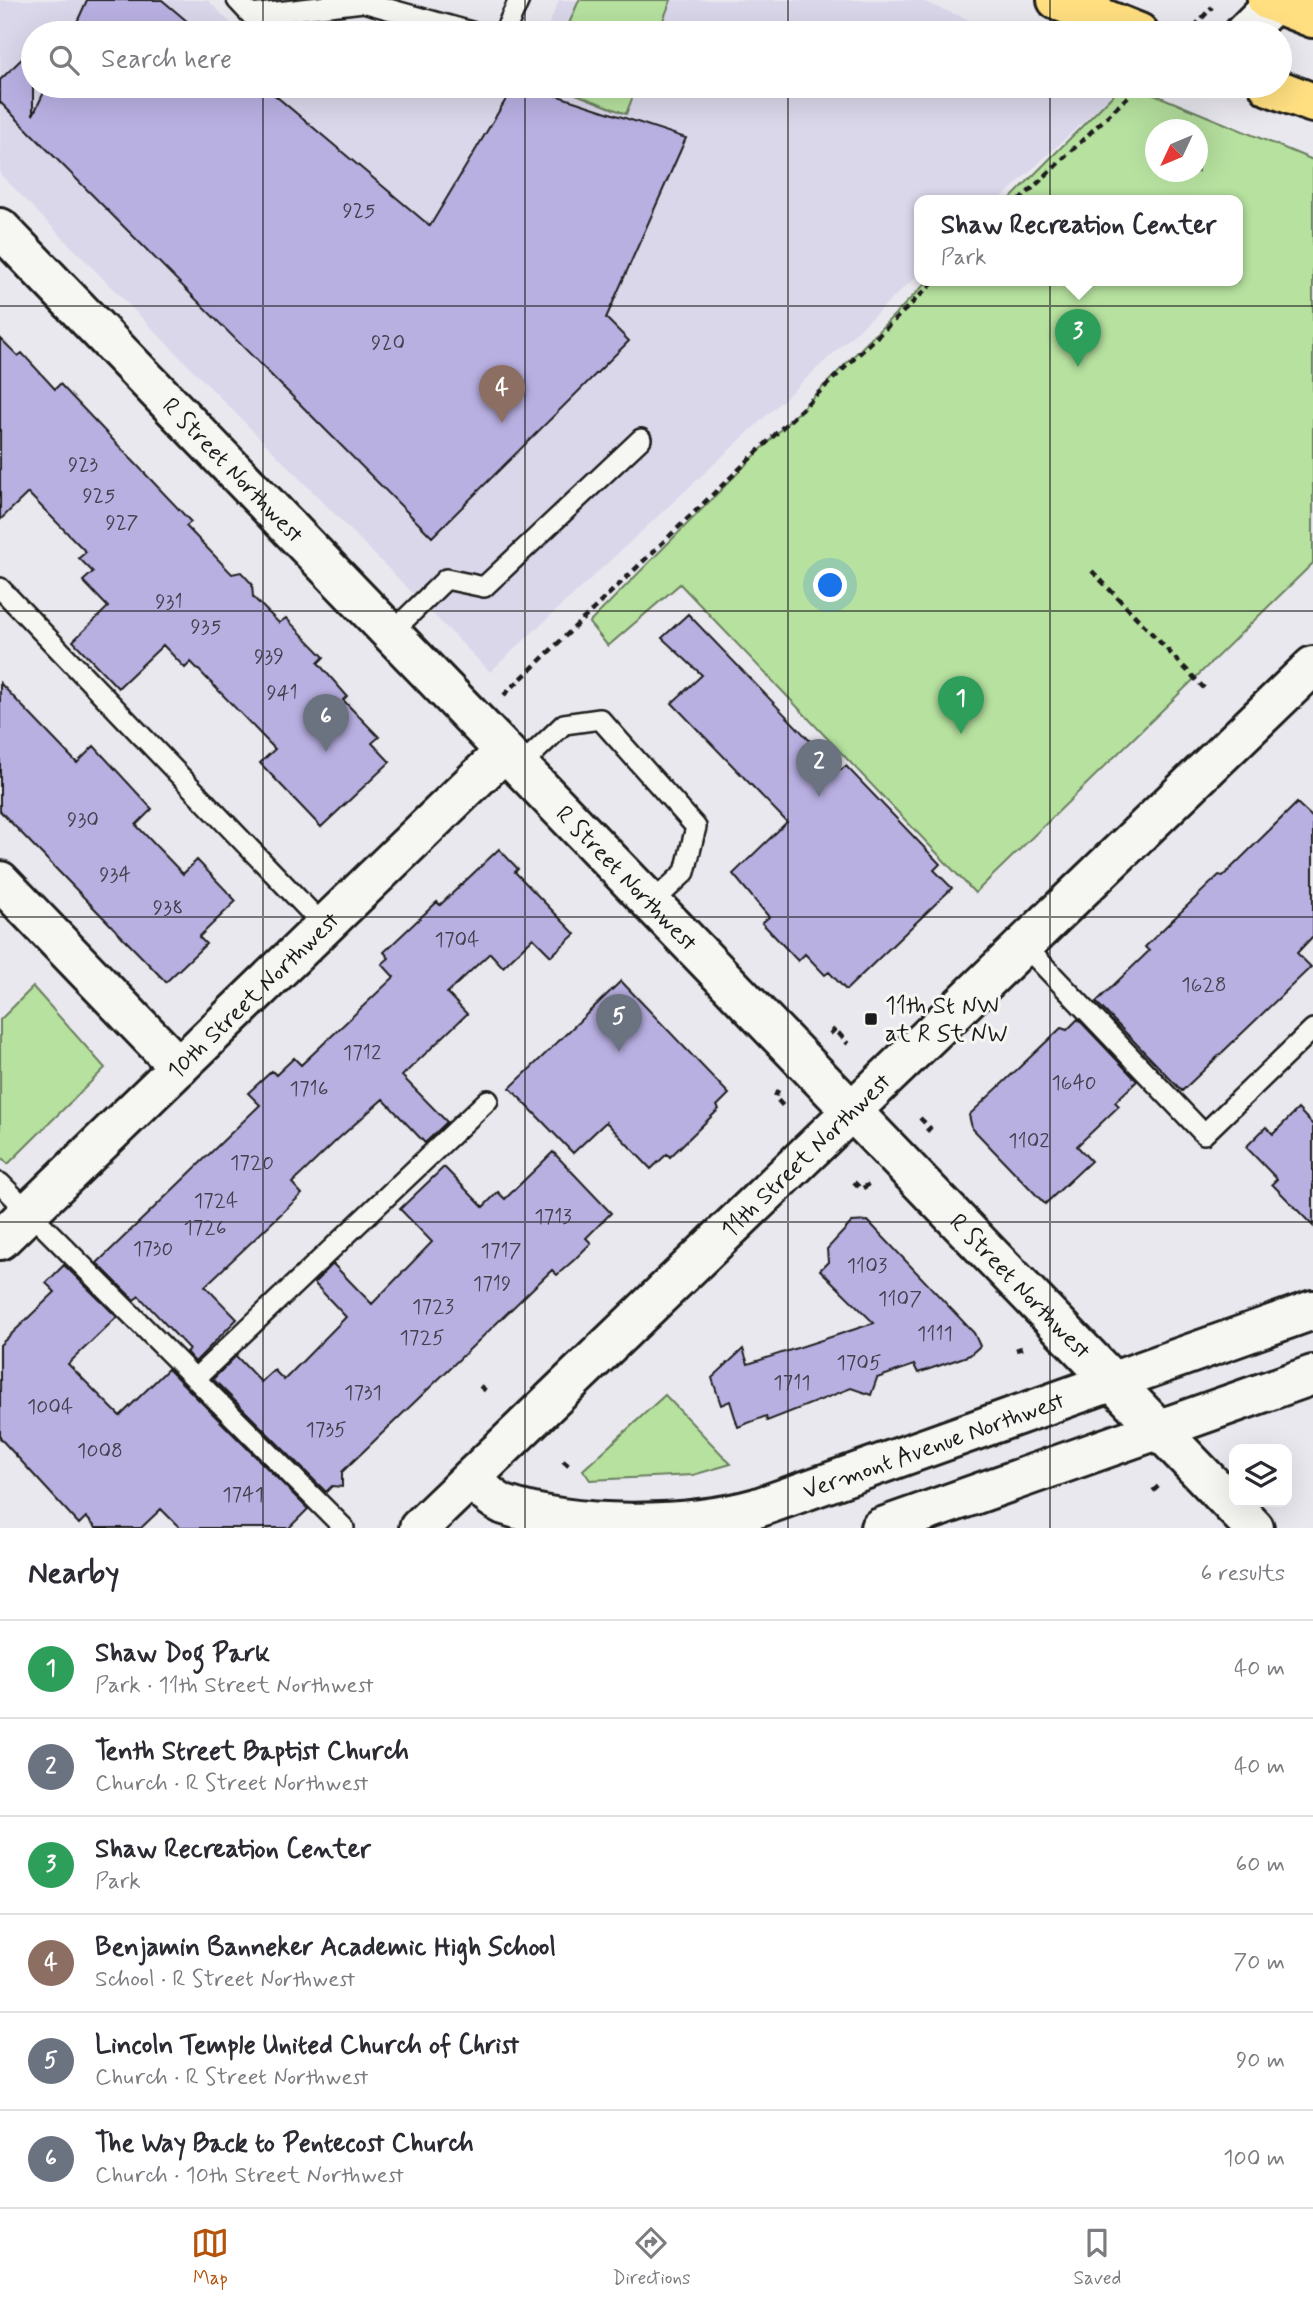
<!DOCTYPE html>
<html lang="en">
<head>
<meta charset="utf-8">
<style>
  :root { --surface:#fff; --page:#f7f7f7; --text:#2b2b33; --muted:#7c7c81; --line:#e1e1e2; --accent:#b45309 }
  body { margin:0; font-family:Mynerve,sans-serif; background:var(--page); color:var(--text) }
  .controls { position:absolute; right:21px; bottom:21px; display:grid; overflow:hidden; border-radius:14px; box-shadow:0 7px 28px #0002 }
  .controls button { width:63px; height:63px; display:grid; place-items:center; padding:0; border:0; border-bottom:2px solid var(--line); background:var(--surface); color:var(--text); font:35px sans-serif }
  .compass { position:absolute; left:1145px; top:119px; width:63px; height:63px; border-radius:50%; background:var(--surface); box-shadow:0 7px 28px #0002; rotate:226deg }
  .you { position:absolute; left:831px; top:586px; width:24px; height:24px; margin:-18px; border:5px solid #fff; border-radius:50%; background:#1a73e8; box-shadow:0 0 0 10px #1a73e833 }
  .badge { display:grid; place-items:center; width:46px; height:46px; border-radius:50%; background:var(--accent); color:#fff; font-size:23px; font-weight:700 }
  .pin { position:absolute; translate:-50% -58px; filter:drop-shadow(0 2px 4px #0008) }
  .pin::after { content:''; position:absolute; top:37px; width:24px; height:21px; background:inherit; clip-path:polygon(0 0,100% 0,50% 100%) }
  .popup { position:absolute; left:914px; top:195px; width:329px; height:91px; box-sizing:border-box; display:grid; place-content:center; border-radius:14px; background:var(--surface); filter:drop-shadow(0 2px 5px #0005); font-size:23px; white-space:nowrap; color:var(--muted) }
  .popup b { font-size:26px; color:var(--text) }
  .popup::after { content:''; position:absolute; left:50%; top:100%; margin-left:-14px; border:14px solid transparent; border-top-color:var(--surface) }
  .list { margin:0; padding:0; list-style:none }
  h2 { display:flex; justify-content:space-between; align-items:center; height:91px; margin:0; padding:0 28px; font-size:30px }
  h2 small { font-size:23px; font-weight:400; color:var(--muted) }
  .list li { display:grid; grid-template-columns:46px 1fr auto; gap:21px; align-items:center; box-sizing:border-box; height:98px; padding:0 28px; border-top:2px solid var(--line) }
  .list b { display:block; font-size:26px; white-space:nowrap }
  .list p { margin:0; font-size:23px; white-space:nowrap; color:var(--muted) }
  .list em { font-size:23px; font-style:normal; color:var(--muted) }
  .icon { flex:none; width:38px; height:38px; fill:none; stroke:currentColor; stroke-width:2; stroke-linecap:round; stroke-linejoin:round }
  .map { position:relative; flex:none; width:1313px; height:1528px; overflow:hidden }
  .search { position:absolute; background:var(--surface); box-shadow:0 7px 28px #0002; left:21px; right:21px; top:21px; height:77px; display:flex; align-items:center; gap:18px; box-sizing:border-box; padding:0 24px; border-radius:38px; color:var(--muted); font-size:26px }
  .sheet { height:679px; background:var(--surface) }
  nav { display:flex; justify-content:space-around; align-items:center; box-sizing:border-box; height:98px; border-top:2px solid var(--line); background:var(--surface); font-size:19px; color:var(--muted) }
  nav a { display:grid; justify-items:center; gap:4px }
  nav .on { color:var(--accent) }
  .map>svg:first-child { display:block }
  .built { fill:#dbd7eb }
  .green { fill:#b6e19f; stroke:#697e5e; stroke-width:2; fill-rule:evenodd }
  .building { fill:#b9b0e2; stroke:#1c1c1c; stroke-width:2 }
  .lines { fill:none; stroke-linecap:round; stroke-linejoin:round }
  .service-casing { stroke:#1c1c1c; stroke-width:24 }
  .minor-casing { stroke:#1c1c1c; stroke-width:44 }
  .tertiary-casing { stroke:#1c1c1c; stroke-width:44 }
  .secondary-casing { stroke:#1c1c1c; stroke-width:44 }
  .trunk-casing { stroke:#1c1c1c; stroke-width:44 }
  .path { stroke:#1c1c1c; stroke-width:4.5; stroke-dasharray:7 5; stroke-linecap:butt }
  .service { stroke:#f6f6f2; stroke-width:19 }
  .minor { stroke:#f6f6f2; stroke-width:38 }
  .tertiary { stroke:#f6f6f2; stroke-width:38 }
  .secondary { stroke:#f6f6f2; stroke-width:38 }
  .trunk { stroke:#ffdf80; stroke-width:38 }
  .grid { fill:none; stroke:#1c1c1c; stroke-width:2; stroke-opacity:0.55 }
  .poi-dot { fill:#1c1c1c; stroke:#f6f6f2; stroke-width:2.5 }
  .labels { text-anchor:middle; stroke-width:6; stroke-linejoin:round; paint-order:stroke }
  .number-label { font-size:21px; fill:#43414e }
  .street-label { font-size:24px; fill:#1c1c1c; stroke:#f6f6f2 }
  .poi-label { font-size:24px; fill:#1c1c1c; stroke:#f6f6f2; text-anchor:start }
</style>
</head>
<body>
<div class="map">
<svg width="1313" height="1528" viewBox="0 0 1313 1528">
  <rect width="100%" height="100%" fill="#eae8ef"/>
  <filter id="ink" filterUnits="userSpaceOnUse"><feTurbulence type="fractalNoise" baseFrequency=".0143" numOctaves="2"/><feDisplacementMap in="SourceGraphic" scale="14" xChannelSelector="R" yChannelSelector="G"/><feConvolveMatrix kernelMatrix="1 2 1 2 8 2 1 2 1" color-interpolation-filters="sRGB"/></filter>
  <g filter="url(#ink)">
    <path class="built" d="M0,0H208L240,33H33V86H512L522,90L524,86H1122L998,201H919V274L490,672L0,174Z
      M559,0H919L1003,33H545Z
      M359,21L388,33H255Z"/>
    <path class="green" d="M579,0H671L658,33H565Z
      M556,86H637L626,114Z
      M1122,86H1134L1313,160V563L975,893L680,584L608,646L589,623L928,281H1237V201H1008ZM1156,130H1198V172H1156Z
      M33,987L105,1068L8,1164L0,1156V1020Z
      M665,1395L731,1464L693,1475L590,1480L583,1470Z"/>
    <path class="building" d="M87,0H162L201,33H72Z
      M33,48V115L47,86H264L430,226L514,86H528L686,138L606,318L629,341L432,537L0,102V80Z
      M0,338L18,356L22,353L55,389L60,384L191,522L186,526L232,574L241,572L252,584L253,597L279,623L286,618L324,657L318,663L347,696L343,700L379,737L372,743L390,762L321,827L260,763L275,749L191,662L185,668L163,645L118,688L73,641L108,607L83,581L93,572L79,558L86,552L28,493L0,520Z
      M688,614L839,771L846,766L940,864L934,870L952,888L846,990L829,972L825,975L805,954L798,961L762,923L769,917L733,874L787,822L672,703L702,675L662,638Z
      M0,683L77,763L94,746L152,809L136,825L183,874L197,860L236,901L199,937L206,944L166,982L0,811Z
      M1297,803L1313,818V936L1297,953L1311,967L1182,1091L1096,1002L1149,951L1145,947L1159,933L1219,875L1223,876Z
      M499,849L518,869L515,872L575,934L551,956L533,938L503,967L490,953L447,993L467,1014L402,1076L447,1122L425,1143L383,1099L338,1139L292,1183L302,1194L205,1286L237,1319L195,1362L186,1352L189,1349L139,1296L134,1300L97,1263L260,1105L248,1093L272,1071L276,1075L294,1058L301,1065L394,977L382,964L389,958L384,952L437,902L440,905Z
      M621,981L729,1094L717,1106L719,1109L670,1157L667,1154L651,1169L606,1122L573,1153L510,1088Z
      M1078,1019L1137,1081L1115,1102L1119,1106L1077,1146L1091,1161L1045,1204L972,1128L969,1115L1061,1028L1067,1030Z
      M1298,1109L1313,1125V1226L1272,1184L1277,1179L1246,1147L1266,1127L1273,1134Z
      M553,1152L611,1213L586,1238L591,1243L574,1260L557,1275L552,1270L342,1472V1487L332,1486L326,1492L213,1379L236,1356L261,1382L274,1370L284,1380L346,1317L314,1283L333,1264L372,1304L432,1242L400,1209L444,1167L483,1207L498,1192L505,1199Z
      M868,1221L974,1333L980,1346L970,1355L918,1373L914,1365L877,1378L871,1395L851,1388L767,1421L766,1416L738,1427L730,1401L721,1405L712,1378L743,1349L748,1364L874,1323L820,1270L828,1262L827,1249L852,1222Z
      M64,1265L117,1317L68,1364L120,1416L168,1369L308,1509L289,1528H180L161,1509L141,1528H96L86,1517L79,1524L0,1438V1345L55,1292L46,1283Z"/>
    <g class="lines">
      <g class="service-casing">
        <path id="service" d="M237,0L251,15L363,2L475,33
          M504,33L519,0
          M0,588L324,926
          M391,633L446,579L484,587L641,439
          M519,767L564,724L600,719L696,827L685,872L651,904
          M1024,945L1204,1134L1313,1029
          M0,1183L344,1528
          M197,1377L488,1100"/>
      </g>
      <g class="minor-casing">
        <g id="minor">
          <path d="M0,881L179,1067"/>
          <path id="s1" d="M0,1240L504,752"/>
        </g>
      </g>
      <g class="tertiary-casing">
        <g id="tertiary">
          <path d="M1244,33L1277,0"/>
          <path id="s2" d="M471,1478C481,1488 491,1499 504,1505C573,1528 686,1528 757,1508L1313,1310"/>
          <path d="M880,1528L1313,1375"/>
        </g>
      </g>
      <g class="secondary-casing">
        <g id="secondary">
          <path id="s3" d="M0,228L1254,1528"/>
          <path id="s4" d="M419,1528L1313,666"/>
        </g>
      </g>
      <g class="trunk-casing">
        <path id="trunk" d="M1057,0L1139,33
          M1267,0L1313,18
          M1269,86L1313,103"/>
      </g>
      <path class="path" d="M1194,27L1212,7
        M1019,201L1139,86
        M1092,571L1204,688
        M504,695L935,281
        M830,1034L835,1029L848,1044
        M778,1090L775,1097L784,1107
        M920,1118L930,1128L924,1134
        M854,1182L861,1189L870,1184
        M1016,1350L1022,1348
        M480,1386L486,1391
        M563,1461L570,1467
        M1153,1491L1161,1484"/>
      <use href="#service" class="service"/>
      <use href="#minor" class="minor"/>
      <use href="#tertiary" class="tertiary"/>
      <use href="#secondary" class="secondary"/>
      <use href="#trunk" class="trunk"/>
    </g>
  </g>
  <path class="grid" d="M263,0V33M525,0V33M788,0V33M1050,0V33M263,86V1528M525,86V1528M788,86V1528M1050,86V1528M0,306H1313M0,611H1313M0,917H1313M0,1222H1313"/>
  <rect class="poi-dot" x="864" y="1012" width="14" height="14" rx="3.5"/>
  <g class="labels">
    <g class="number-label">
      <text x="359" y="217">925</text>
      <text x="388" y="349">920</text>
      <text x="83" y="471">923</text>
      <text x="99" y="502">925</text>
      <text x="122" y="529">927</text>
      <text x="169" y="608">931</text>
      <text x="206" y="633">935</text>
      <text x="269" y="663">939</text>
      <text x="282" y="699">941</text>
      <text x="83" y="826">930</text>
      <text x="115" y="881">934</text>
      <text x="168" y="914">938</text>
      <text x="457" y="946">1704</text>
      <text x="1204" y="991">1628</text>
      <text x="362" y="1059">1712</text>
      <text x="1074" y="1089">1640</text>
      <text x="309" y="1095">1716</text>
      <text x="1029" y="1147">1102</text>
      <text x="252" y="1169">1720</text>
      <text x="216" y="1207">1724</text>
      <text x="553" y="1223">1713</text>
      <text x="205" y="1234">1726</text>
      <text x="153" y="1255">1730</text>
      <text x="501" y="1257">1717</text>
      <text x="867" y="1272">1103</text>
      <text x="492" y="1290">1719</text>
      <text x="900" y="1305">1107</text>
      <text x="433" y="1313">1723</text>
      <text x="935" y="1340">1111</text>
      <text x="422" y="1344">1725</text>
      <text x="859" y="1369">1705</text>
      <text x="792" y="1389">1711</text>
      <text x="363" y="1399">1731</text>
      <text x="50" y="1413">1004</text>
      <text x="326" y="1436">1735</text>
      <text x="100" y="1457">1008</text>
      <text x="243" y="1501">1741</text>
    </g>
    <g class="street-label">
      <text dy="8" stroke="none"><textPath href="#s3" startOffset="336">R Street Northwest</textPath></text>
      <text dy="8" stroke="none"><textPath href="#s3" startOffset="903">R Street Northwest</textPath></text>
      <text dy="8" stroke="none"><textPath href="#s1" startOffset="352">10th Street Northwest</textPath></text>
      <text dy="8" stroke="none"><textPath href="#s4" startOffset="537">11th Street Northwest</textPath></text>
      <text dy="8" stroke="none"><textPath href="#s3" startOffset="1470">R Street Northwest</textPath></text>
      <text dy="8" stroke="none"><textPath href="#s2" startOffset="486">Vermont Avenue Northwest</textPath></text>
    </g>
    <g class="poi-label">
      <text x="885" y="1013">11th St NW<tspan x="885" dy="28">at R St NW</tspan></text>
    </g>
  </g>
</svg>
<div class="controls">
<button><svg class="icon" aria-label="layers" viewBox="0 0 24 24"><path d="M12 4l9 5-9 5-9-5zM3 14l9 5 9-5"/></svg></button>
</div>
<svg class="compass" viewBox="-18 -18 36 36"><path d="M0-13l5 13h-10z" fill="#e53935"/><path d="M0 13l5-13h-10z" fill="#7c7c81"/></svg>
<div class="you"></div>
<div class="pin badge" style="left:961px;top:734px;background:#2e9e5b">1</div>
<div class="pin badge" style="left:819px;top:797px;background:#6b7280">2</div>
<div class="pin badge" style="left:1078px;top:367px;background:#2e9e5b">3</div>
<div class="popup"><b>Shaw Recreation Center</b>Park</div>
<div class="pin badge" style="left:502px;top:423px;background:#8d6e63">4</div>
<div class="pin badge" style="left:619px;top:1052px;background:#6b7280">5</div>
<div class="pin badge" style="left:326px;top:752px;background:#6b7280">6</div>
<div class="search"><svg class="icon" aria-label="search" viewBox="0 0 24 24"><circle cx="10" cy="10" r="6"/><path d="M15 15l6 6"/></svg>Search here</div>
</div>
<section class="sheet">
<h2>Nearby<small>6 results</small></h2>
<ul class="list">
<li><span class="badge" style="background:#2e9e5b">1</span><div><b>Shaw Dog Park</b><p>Park · 11th Street Northwest</p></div><em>40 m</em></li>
<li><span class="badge" style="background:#6b7280">2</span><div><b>Tenth Street Baptist Church</b><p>Church · R Street Northwest</p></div><em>40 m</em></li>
<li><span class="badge" style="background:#2e9e5b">3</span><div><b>Shaw Recreation Center</b><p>Park</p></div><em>60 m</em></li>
<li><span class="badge" style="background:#8d6e63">4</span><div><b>Benjamin Banneker Academic High School</b><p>School · R Street Northwest</p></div><em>70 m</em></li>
<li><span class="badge" style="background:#6b7280">5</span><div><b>Lincoln Temple United Church of Christ</b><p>Church · R Street Northwest</p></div><em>90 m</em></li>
<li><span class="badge" style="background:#6b7280">6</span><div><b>The Way Back to Pentecost Church</b><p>Church · 10th Street Northwest</p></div><em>100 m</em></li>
</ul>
</section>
<nav>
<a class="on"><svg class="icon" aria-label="map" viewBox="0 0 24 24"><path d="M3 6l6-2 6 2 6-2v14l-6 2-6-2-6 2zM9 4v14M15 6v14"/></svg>Map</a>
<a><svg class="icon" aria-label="directions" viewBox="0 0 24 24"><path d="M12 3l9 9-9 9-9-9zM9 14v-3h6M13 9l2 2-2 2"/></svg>Directions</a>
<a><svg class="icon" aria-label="saved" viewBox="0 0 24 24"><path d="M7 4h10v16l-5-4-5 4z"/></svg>Saved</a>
</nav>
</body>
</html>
